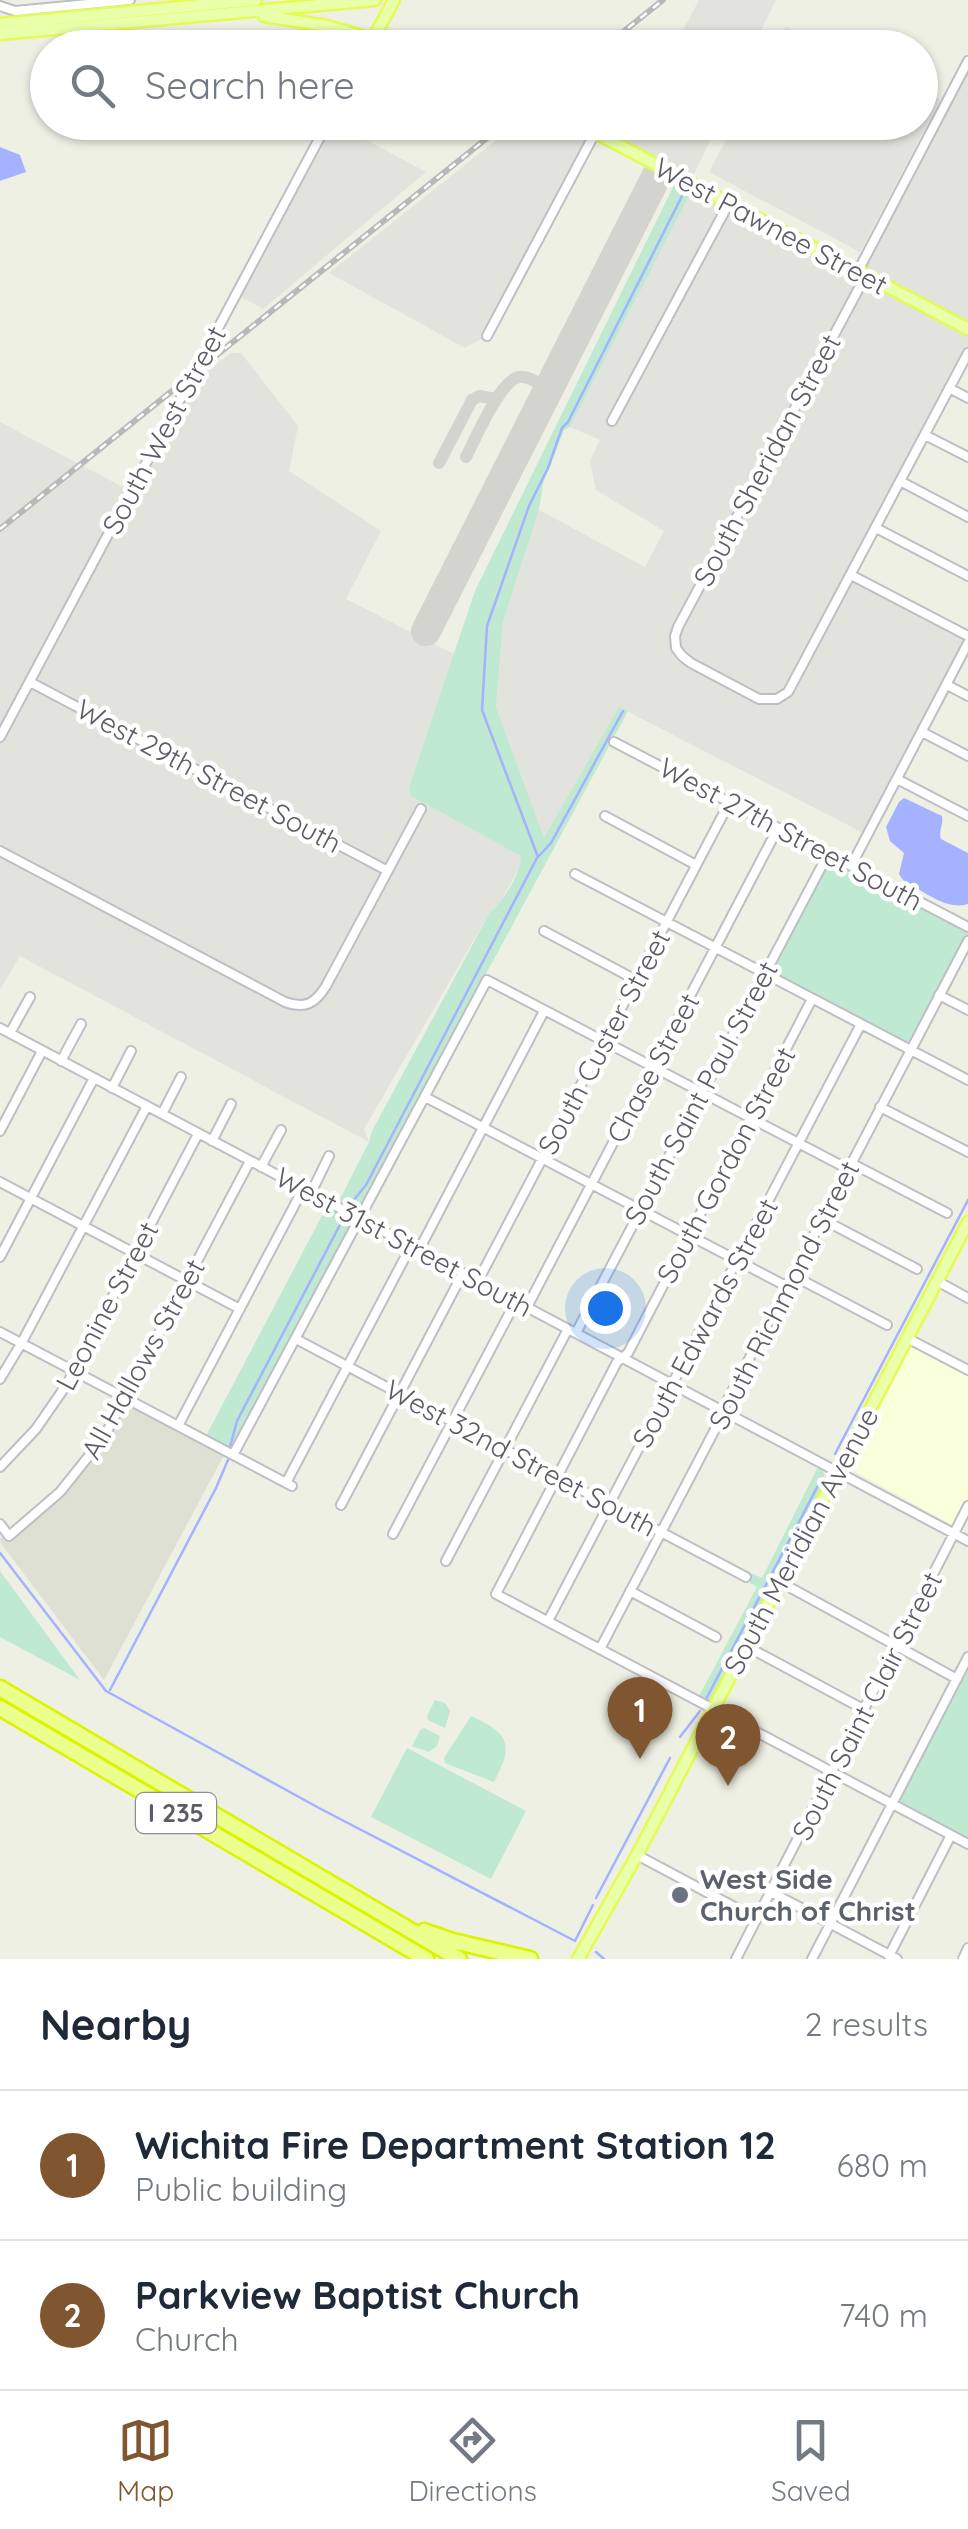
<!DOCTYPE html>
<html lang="en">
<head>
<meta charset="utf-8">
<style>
  :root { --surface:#fff; --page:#f2f2f3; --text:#1f2937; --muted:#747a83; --line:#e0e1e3; --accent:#7f562f }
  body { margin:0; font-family:Quicksand,sans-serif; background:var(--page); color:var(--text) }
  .you { position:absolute; left:605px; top:1308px; width:35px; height:35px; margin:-25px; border:8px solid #fff; border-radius:50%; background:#1a73e8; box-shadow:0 0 0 15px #1a73e833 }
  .badge { display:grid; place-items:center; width:65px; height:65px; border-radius:50%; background:var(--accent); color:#fff; font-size:32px; font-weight:700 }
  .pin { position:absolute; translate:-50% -82px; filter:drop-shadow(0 2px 5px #0008) }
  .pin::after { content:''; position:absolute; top:52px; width:35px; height:30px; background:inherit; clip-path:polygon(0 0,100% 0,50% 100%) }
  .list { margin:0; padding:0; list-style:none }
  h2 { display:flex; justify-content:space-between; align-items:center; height:130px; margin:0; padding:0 40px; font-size:42px }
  h2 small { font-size:32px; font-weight:400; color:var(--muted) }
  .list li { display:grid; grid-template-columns:65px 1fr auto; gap:30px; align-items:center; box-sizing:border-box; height:150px; padding:0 40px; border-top:2px solid var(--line) }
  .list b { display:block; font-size:38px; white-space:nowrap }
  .list p { margin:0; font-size:32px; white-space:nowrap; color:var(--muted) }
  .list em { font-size:32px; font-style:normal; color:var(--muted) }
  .icon { flex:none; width:55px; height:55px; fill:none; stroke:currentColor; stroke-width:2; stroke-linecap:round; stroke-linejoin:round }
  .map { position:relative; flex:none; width:968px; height:1959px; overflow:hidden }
  .search { position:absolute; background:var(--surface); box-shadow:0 2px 8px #0004; left:30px; right:30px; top:30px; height:110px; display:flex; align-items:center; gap:25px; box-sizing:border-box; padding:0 35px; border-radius:55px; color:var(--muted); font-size:38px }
  .sheet { height:430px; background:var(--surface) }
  nav { display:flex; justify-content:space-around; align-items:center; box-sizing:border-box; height:140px; border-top:2px solid var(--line); background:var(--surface); font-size:28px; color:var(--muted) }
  nav a { display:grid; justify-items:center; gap:5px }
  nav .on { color:var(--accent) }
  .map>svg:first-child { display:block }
  .commercial { fill:#f8ffda }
  .industrial { fill:#e2e3dc }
  .education { fill:#dde0d3 }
  .green { fill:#bfe9d1 }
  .water { fill:#a5b2ff }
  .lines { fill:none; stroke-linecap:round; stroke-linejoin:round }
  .stream { stroke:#a5b2ff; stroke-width:2.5 }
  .taxiway { stroke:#d3d4ce; stroke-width:12 }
  .runway { stroke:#d3d4ce; stroke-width:30 }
  .minor-casing { stroke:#bfbec6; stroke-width:12 }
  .major-casing { stroke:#e4fb52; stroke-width:15 }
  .highway-casing { stroke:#daf400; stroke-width:19 }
  .minor { stroke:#fff; stroke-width:8 }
  .major { stroke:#e9ffaa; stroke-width:10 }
  .highway { stroke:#ecff8c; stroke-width:14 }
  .rail-casing { stroke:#b8b8b9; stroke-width:6 }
  .rail { stroke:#fff; stroke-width:2.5; stroke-dasharray:8; stroke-linecap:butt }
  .worship-dot { fill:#6b7280; stroke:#fff; stroke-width:4 }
  .labels { text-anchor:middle; stroke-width:9; stroke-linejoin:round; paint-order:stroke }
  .shield { fill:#fff; stroke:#8d8d94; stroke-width:2.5 }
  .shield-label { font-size:25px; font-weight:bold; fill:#5c5c66 }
  .street-label { font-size:28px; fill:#5c5c66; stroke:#fff }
  .worship-label { font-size:28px; font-weight:bold; fill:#5b616d; stroke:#fff; text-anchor:start }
</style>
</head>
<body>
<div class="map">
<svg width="968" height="1959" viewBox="0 0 968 1959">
  <rect width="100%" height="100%" fill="#eef0e4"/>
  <path class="commercial" d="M911,1345L968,1373V1500L954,1526L850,1469L853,1455L861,1446L908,1347Z"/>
  <path class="industrial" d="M699,0H776L753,47H674Z
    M786,27L825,47H775Z
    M968,69V353L851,575L968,636V643L867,835L619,707L544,839L496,707L503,622L539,510L645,567L664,531L596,490L590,461L600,440L570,427L694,185L858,271Z
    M921,89L940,100L860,252L709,172L735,123L920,122Z
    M328,123H335L426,172L263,309L236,294Z
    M518,123H575L595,133L487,336L465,348L329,273Z
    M636,123H718L690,183L623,148Z
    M231,353H241L298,426L289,471L381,531L346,599L454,654L409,785L411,796L522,856L517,872L502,899L489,914L364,1129L369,1142L20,956L0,990V422L130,491L186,388Z"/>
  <path class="education" d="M127,1405L133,1406L224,1455L104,1680L0,1542V1539L4,1536L12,1538L36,1520L67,1489L108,1435Z"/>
  <path class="green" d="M676,181L692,190L570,427L564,430L543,484L539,510L503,622L496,707L544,838L619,707L628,711L358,1211L339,1201L369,1142L372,1131L489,914C504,898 519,879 521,856L411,796L409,786L475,591Z
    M828,854L968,927V941L910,1050L765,974Z
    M303,1196H307L351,1219L353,1223L231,1450L206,1436L325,1210L302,1197Z
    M818,1467L823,1471L826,1480L711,1701L709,1703L698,1698L757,1587L750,1583L751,1573L762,1578Z
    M0,1571L80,1680L0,1637Z
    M968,1662V1842L895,1803Z
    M435,1700L445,1703L450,1711L445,1728L428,1720L427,1716Z
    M471,1716C510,1734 514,1744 494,1782L445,1763L444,1758Z
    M424,1728L440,1736L437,1746L429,1752L412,1746L421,1729Z
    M407,1748L526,1811L491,1879L371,1817Z"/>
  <path class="water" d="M0,147L20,155L26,172L0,181Z
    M904,798L942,816C944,824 938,831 941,839L968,853V904C946,911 922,890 903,880L899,874L904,853L890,841L886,827L899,802Z"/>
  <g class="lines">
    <path class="stream" d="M538,857L482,710L487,626L529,506L548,468L562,428L568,422L684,192
      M353,1201L366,1185L399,1122L537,858L551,843L623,711
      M230,1447L237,1421L342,1221
      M835,1454L968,1200
      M0,1553L106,1691L319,1808L575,1941L593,1905
      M110,1690L216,1488L228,1460
      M705,1701L822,1478
      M680,1737L700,1711
      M596,1898L670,1758
      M596,1952L604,1959"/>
    <path class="taxiway" d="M466,457C475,440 500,380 519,377C528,375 541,385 548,389
      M439,463L472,400L479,396L496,399"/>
    <path class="runway" d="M426,631L656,177"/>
    <g class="minor-casing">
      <path id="minor" d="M0,6L15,11L130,0
        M858,271L968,61
        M866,275L678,627L675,636L676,648L682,656L691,663L759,699H777L788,692L968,353
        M487,336L595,133
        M949,388L968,398
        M612,421L729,203
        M925,435L968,457
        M900,481L968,517
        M876,528L968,576
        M851,575L968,636
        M30,682L388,871
        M947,685L968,696
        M922,732L968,756
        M0,737L328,122
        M614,742L968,927
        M897,779L968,816
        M605,816L696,865
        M0,851L285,1002C305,1009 315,1004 326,986L421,809
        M851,866L968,643
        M575,874L968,1080
        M544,931L636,980
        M939,995L968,1010
        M812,999L628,1353L617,1362L496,1594L968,1844
        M0,1028L968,1541
        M10,1033L30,997
        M61,1061L81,1024
        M112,1088L131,1051
        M425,1097L786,1286
        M880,1107L968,1152
        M162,1114L181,1077
        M0,1131L42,1051
        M212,1141L231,1104
        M851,1163L947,1213
        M261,1167L281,1130
        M0,1182L240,1309
        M311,1193L329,1156
        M822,1219L917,1269
        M419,1250L544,1011
        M0,1257L94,1078
        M792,1275L887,1325
        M478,1281L729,803
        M937,1281L968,1298
        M527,1307L778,828
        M0,1332L292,1486
        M576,1333L828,854
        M907,1338L968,1370
        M296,1339L746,1577
        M0,1379L21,1344L147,1106
        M178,1426L303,1189
        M233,1455L487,980L848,1169
        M0,1467L36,1429L67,1384L198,1134
        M286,1483L411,1246
        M341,1505L463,1273
        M0,1524L9,1536L60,1492L104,1437L250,1161
        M393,1534L516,1301
        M446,1561L568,1329
        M780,1582L957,1679
        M630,1591L716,1637
        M548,1621L861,1024
        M746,1646L865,1710
        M600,1649L721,1418L725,1405L968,941
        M637,1855L757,1919
        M771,1892L897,1959
        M889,1956L951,1835
        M736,1959L968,1506
        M812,1959L968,1657
        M963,1959L968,1948"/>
    </g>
    <g class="major-casing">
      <path id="major" d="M264,16L327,26L404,48
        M0,24L256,0
        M0,34L375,0
        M373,39L394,0
        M575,122L968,329
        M578,1959L637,1855L968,1222"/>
    </g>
    <g class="highway-casing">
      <path id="highway" d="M0,1688L459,1959
        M0,1708L426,1959
        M424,1931L453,1941L530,1959"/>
    </g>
    <use href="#minor" class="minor"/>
    <use href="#major" class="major"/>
    <use href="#highway" class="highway"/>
    <g class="rail-casing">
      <path id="rail" d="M603,48L663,0
        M0,529L507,122"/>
    </g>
    <use href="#rail" class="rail"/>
  </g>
  <circle class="worship-dot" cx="680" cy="1895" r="10"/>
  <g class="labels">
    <rect class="shield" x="136" y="1793" width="80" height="40" rx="8"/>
    <g class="shield-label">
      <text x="176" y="1822">I 235</text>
    </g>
    <g class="street-label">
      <text transform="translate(771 226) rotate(28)" y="10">West Pawnee Street</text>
      <text transform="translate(164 430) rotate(-62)" y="10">South West Street</text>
      <text transform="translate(767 460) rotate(-62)" y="10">South Sheridan Street</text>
      <text transform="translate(209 776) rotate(28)" y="10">West 29th Street South</text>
      <text transform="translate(791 834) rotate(28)" y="10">West 27th Street South</text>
      <text transform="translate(604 1042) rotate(-62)" y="10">South Custer Street</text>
      <text transform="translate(653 1068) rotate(-62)" y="10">Chase Street</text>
      <text transform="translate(701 1093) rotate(-62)" y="10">South Saint Paul Street</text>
      <text transform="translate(726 1165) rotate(-62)" y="10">South Gordon Street</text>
      <text transform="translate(404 1242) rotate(28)" y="10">West 31st Street South</text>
      <text transform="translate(784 1295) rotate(-63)" y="10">South Richmond Street</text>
      <text transform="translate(107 1306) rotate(-62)" y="10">Leonine Street</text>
      <text transform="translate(705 1323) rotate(-62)" y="10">South Edwards Street</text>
      <text transform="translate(143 1359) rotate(-61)" y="10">All Hallows Street</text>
      <text transform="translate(521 1458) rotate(28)" y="10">West 32nd Street South</text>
      <text transform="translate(801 1541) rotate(-62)" y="10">South Meridian Avenue</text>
      <text transform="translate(867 1706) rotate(-63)" y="10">South Saint Clair Street</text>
    </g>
    <g class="worship-label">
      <text x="700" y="1889">West Side<tspan x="700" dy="32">Church of Christ</tspan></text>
    </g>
  </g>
</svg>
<div class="you"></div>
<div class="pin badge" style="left:640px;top:1759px">1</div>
<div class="pin badge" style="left:728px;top:1786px">2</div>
<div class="search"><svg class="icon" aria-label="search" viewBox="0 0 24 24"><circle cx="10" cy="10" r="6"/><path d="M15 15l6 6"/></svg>Search here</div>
</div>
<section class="sheet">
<h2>Nearby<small>2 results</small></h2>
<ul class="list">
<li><span class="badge">1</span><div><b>Wichita Fire Department Station 12</b><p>Public building</p></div><em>680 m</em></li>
<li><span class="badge">2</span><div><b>Parkview Baptist Church</b><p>Church</p></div><em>740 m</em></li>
</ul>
</section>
<nav>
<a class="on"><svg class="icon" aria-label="map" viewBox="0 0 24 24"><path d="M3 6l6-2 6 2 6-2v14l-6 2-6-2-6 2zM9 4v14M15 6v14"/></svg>Map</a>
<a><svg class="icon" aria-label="directions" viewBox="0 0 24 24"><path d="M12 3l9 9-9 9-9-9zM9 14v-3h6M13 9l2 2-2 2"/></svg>Directions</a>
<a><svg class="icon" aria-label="saved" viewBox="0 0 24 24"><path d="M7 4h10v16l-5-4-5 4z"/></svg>Saved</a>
</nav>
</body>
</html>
